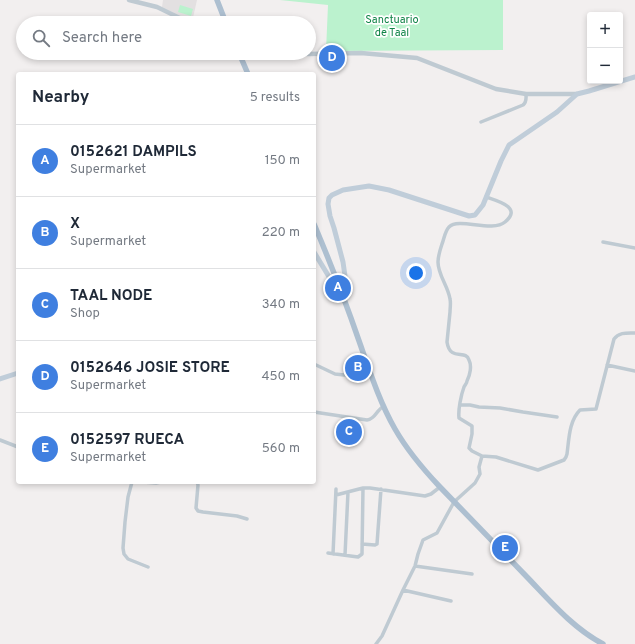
<!DOCTYPE html>
<html lang="en">
<head>
<meta charset="utf-8">
<style>
  :root { --surface:#fff; --page:#f2f2f3; --text:#1f2937; --muted:#747a83; --line:#e0e1e3; --accent:#b45309 }
  body { margin:0; font-family:Overpass,sans-serif; background:var(--page); color:var(--text) }
  .controls { position:absolute; right:12px; top:12px; display:grid; overflow:hidden; border-radius:4px; box-shadow:0 2px 6px #0003 }
  .controls button { width:36px; height:36px; display:grid; place-items:center; padding:0; border:0; border-bottom:1px solid var(--line); background:var(--surface); color:var(--text); font:20px sans-serif }
  .you { position:absolute; left:416px; top:273px; width:14px; height:14px; margin:-10px; border:3px solid #fff; border-radius:50%; background:#1a73e8; box-shadow:0 0 0 6px #1a73e833 }
  .badge { display:grid; place-items:center; width:26px; height:26px; border-radius:50%; background:var(--accent); color:#fff; font-size:13px; font-weight:700 }
  .pin { position:absolute; translate:-50% -50%; border:2px solid #fff; box-shadow:0 1px 4px #0006 }
  .list { margin:0; padding:0; list-style:none }
  h2 { display:flex; justify-content:space-between; align-items:center; height:52px; margin:0; padding:0 16px; font-size:17px }
  h2 small { font-size:13px; font-weight:400; color:var(--muted) }
  .list li { display:grid; grid-template-columns:26px 1fr auto; gap:12px; align-items:center; box-sizing:border-box; height:72px; padding:0 16px; border-top:1px solid var(--line) }
  .list b { display:block; font-size:15px; white-space:nowrap }
  .list p { margin:0; font-size:13px; white-space:nowrap; color:var(--muted) }
  .list em { font-size:13px; font-style:normal; color:var(--muted) }
  .icon { flex:none; width:22px; height:22px; fill:none; stroke:currentColor; stroke-width:2; stroke-linecap:round; stroke-linejoin:round }
  .map { position:relative; flex:none; width:635px; height:644px; overflow:hidden }
  .search { position:absolute; background:var(--surface); box-shadow:0 2px 6px #0003; left:16px; top:16px; width:300px; height:44px; display:flex; align-items:center; gap:10px; box-sizing:border-box; padding:0 14px; border-radius:22px; color:var(--muted); font-size:15px }
  .panel { position:absolute; background:var(--surface); box-shadow:0 2px 6px #0003; left:16px; top:72px; width:300px; height:412px; border-radius:4px }
  .map>svg:first-child { display:block }
  .education { fill:#e3e0e1 }
  .green { fill:#bbf2ce }
  .lines { fill:none; stroke-linecap:round; stroke-linejoin:round }
  .minor { stroke:#bfcad2; stroke-width:3.5 }
  .tertiary { stroke:#bfcad2; stroke-width:4.5 }
  .secondary { stroke:#c0cdd9; stroke-width:5 }
  .primary { stroke:#adbfd0; stroke-width:5.5 }
  .labels { text-anchor:middle; stroke-width:3.5; stroke-linejoin:round; paint-order:stroke }
  .park-label { font-size:11px; fill:#118448; stroke:#fff }
</style>
</head>
<body>
<div class="map">
<svg width="635" height="644" viewBox="0 0 635 644">
  <rect width="100%" height="100%" fill="#f2efef"/>
  <path class="education" d="M163,0H197L192,22L162,7Z"/>
  <path class="green" d="M280,0H503V50L326,51L328,5Z
    M180,5L193,9L191,16L178,12Z"/>
  <g class="lines">
    <path class="minor" d="M481,122L523,105C527,102 526,98 526,94
      M603,242L635,248
      M314,364L335,374L344,375L371,372
      M607,365L635,371
      M460,405H470L479,407L500,408L523,412L557,417
      M314,412L367,420C376,419 376,410 384,406
      M0,440L18,447
      M482,456L472,451L469,448L472,434V426L459,418C458,410 461,395 464,387C465,385 467,383 467,381C470,375 472,366 469,360C466,349 450,362 447,342C448,332 449,322 450,312C450,308 451,303 450,299C448,286 438,275 438,262C438,256 440,250 442,244C444,239 445,231 449,227C459,217 492,233 505,222C523,207 497,201 486,197
      M132,482L128,497L125,522L123,548L124,554L128,559L148,567
      M143,482L156,483L161,482
      M197,482L198,485L196,508L198,511L203,512L237,516L247,519
      M336,495L363,488H370L425,496L431,494L440,487
      M362,544L375,545L377,544L381,489
      M328,553L358,557L362,554L363,488
      M333,554L336,489
      M345,555L348,492
      M415,566L472,574
      M403,590L451,601
      M376,644L382,636L403,590L415,566L418,554L423,540L437,533L454,502L475,483L480,474L479,467L482,456L496,457L538,470L564,460L566,457L567,454C569,439 569,421 580,410L596,409L614,339C619,332 627,333 635,333"/>
    <path class="tertiary" d="M129,0L157,7L190,23
      M272,53L308,54L361,53L417,58L496,89L526,94H577"/>
    <path class="secondary" d="M314,252L334,285H339L343,282L345,276L343,262L334,228L330,216L328,204L329,198L332,195L343,190L369,186L389,190L469,216L475,215L483,205L501,161L509,145L557,112L577,94L589,91L635,77
      M0,379L18,373"/>
    <path class="primary" d="M217,0L226,23
      M239,53L248,74
      M314,224C330,262 345,300 358,338C369,369 379,401 395,429C407,450 423,469 440,487C469,517 498,547 527,577C551,602 573,628 603,644"/>
  </g>
  <g class="labels">
    <g class="park-label">
      <text x="392" y="23">Sanctuario<tspan x="392" dy="13">de Taal</tspan></text>
    </g>
  </g>
</svg>
<div class="controls">
<button>+</button>
<button>−</button>
</div>
<div class="you"></div>
<div class="pin badge" style="left:338px;top:288px;background:#3f7fe0">A</div>
<div class="pin badge" style="left:358px;top:368px;background:#3f7fe0">B</div>
<div class="pin badge" style="left:349px;top:432px;background:#3f7fe0">C</div>
<div class="pin badge" style="left:332px;top:58px;background:#3f7fe0">D</div>
<div class="pin badge" style="left:505px;top:548px;background:#3f7fe0">E</div>
<div class="search"><svg class="icon" aria-label="search" viewBox="0 0 24 24"><circle cx="10" cy="10" r="6"/><path d="M15 15l6 6"/></svg>Search here</div>
<section class="panel">
<h2>Nearby<small>5 results</small></h2>
<ul class="list">
<li><span class="badge" style="background:#3f7fe0">A</span><div><b>0152621 DAMPILS</b><p>Supermarket</p></div><em>150 m</em></li>
<li><span class="badge" style="background:#3f7fe0">B</span><div><b>X</b><p>Supermarket</p></div><em>220 m</em></li>
<li><span class="badge" style="background:#3f7fe0">C</span><div><b>TAAL NODE</b><p>Shop</p></div><em>340 m</em></li>
<li><span class="badge" style="background:#3f7fe0">D</span><div><b>0152646 JOSIE STORE</b><p>Supermarket</p></div><em>450 m</em></li>
<li><span class="badge" style="background:#3f7fe0">E</span><div><b>0152597 RUECA</b><p>Supermarket</p></div><em>560 m</em></li>
</ul>
</section>
</div>
</body>
</html>
